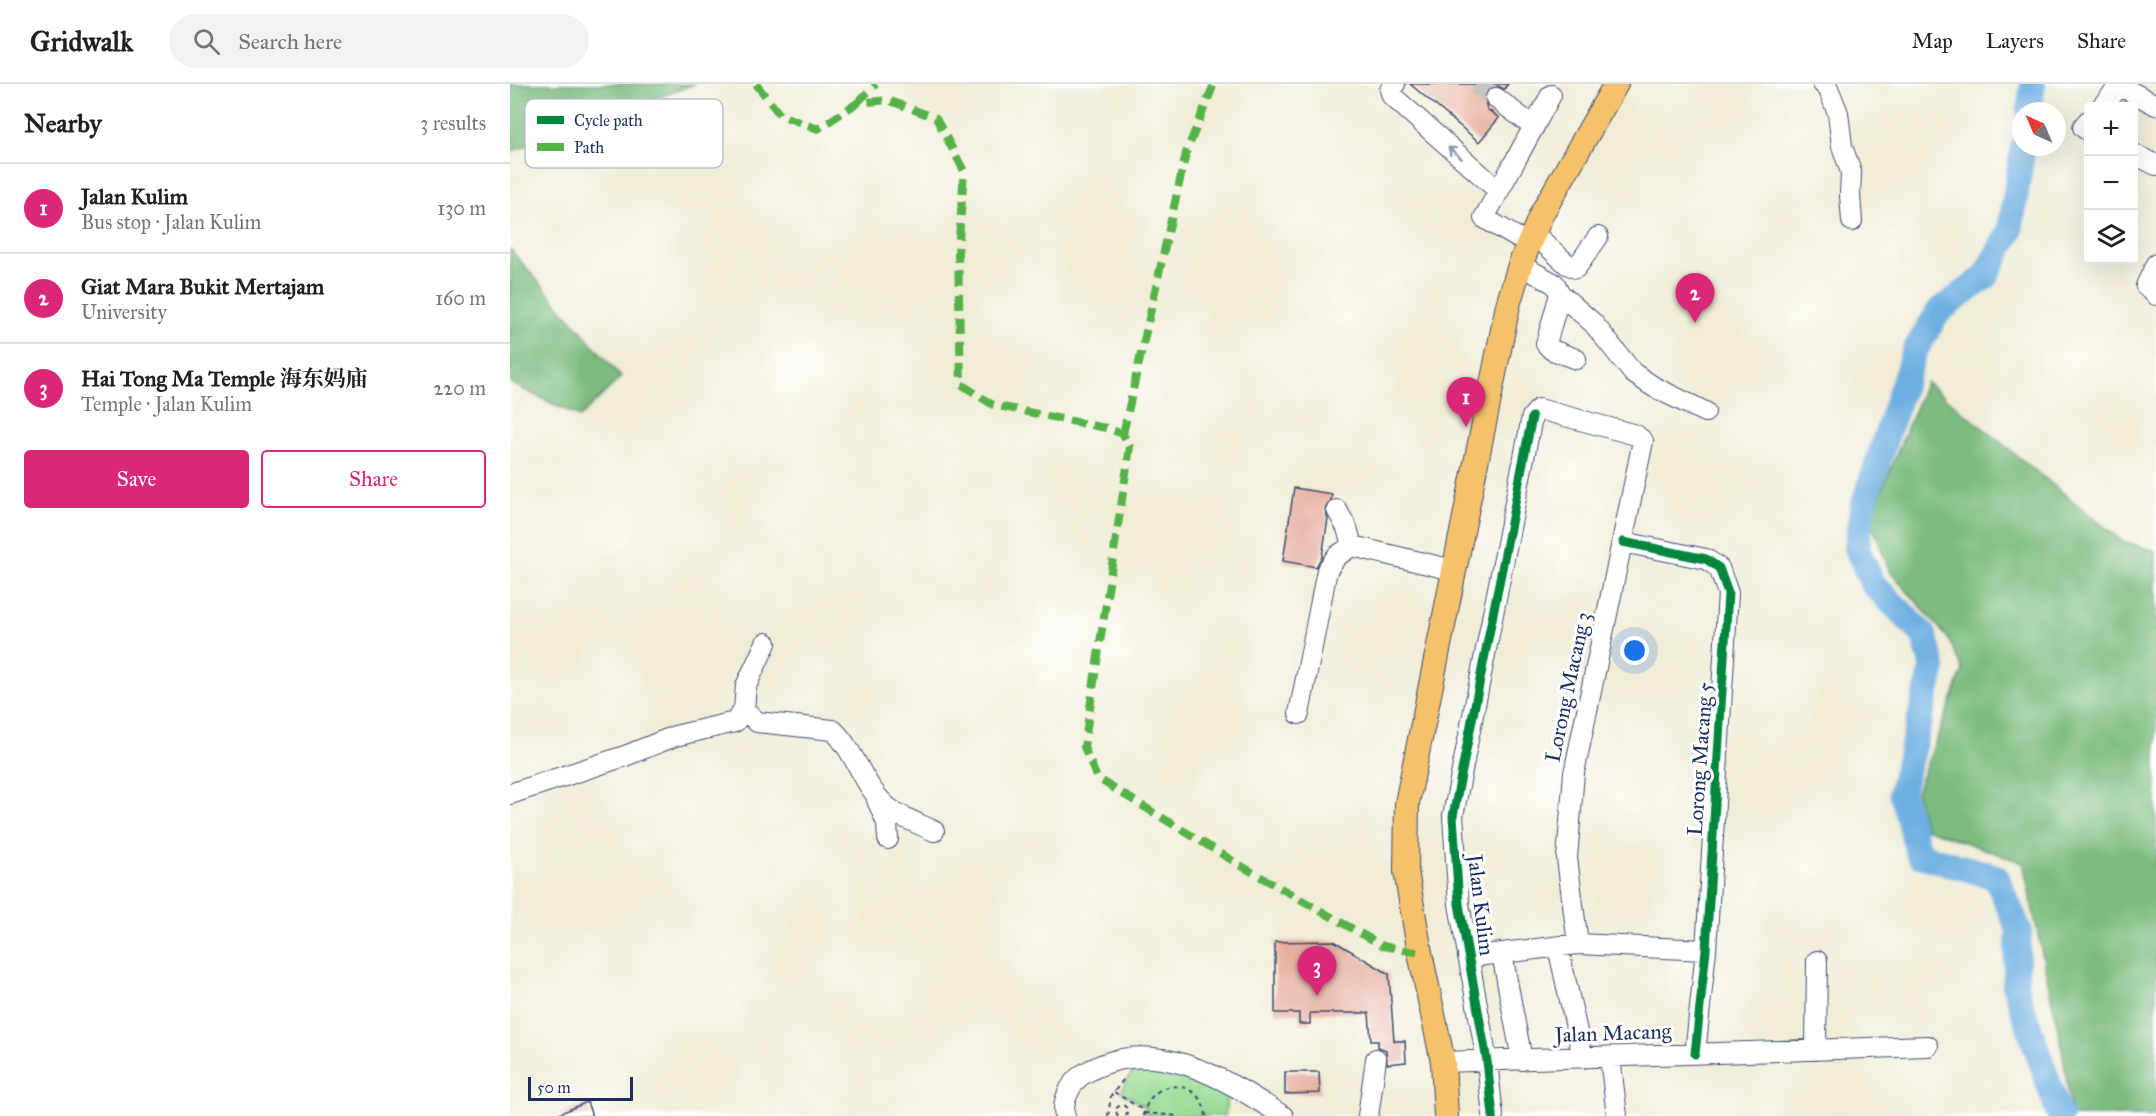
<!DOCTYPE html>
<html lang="en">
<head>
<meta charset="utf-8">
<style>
  :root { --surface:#fff; --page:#f2f2f2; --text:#202124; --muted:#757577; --line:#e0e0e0; --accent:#db2777 }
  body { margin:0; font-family:"IM FELL Great Primer","Noto Serif SC",serif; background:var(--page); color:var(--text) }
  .controls { position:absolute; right:18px; top:18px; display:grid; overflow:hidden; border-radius:6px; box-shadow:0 6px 24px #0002 }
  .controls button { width:54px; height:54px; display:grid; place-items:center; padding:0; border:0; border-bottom:2px solid var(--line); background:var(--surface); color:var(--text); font:30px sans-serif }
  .compass { position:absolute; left:1502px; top:18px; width:54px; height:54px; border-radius:50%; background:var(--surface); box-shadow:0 6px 24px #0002; rotate:316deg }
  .scale { position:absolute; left:18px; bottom:15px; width:105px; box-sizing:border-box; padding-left:6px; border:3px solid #1b2f5e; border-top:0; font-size:16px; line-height:21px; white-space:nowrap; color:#1b2f5e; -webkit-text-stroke:4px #fff; paint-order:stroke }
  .you { position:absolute; left:1125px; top:567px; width:21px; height:21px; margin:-15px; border:4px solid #fff; border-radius:50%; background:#1a73e8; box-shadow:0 0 0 9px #1a73e833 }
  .badge { display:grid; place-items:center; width:39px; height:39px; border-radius:50%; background:var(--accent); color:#fff; font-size:20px; font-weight:700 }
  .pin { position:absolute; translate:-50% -50px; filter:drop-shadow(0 2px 3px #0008) }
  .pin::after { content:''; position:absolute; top:32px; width:21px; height:18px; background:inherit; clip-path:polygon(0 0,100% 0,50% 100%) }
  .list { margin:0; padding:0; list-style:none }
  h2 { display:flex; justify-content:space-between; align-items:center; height:78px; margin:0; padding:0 24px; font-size:26px }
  h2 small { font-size:20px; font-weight:400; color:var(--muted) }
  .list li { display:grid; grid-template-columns:39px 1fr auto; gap:18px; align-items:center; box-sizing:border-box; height:90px; padding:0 24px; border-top:2px solid var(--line) }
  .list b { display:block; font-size:22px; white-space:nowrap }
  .list p { margin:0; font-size:20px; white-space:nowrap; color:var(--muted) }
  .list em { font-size:20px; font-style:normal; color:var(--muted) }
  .actions { display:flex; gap:12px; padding:18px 24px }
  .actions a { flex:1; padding:14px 0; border:2px solid var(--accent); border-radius:6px; text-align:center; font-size:21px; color:var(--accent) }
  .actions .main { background:var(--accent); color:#fff }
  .icon { flex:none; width:33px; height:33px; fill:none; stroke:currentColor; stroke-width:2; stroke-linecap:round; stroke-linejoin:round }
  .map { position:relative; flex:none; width:1646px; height:1032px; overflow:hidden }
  header { display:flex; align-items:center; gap:36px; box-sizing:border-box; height:84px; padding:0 30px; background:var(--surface); border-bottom:2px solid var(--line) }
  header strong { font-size:28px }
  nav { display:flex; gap:33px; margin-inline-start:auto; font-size:21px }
  .search { width:420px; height:54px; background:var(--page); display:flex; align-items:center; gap:15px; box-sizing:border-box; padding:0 21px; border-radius:33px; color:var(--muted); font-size:22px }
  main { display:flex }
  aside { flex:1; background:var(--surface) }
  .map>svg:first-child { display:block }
  .green { fill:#9adc94; stroke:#5a8679; stroke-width:1.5 }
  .forest { fill:#7bbc7e; stroke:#4b766e; stroke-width:1.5 }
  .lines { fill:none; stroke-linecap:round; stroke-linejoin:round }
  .river { stroke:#6dafe1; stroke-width:26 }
  .building { fill:#e6ae9d }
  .minor-tunnel { stroke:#c5c6be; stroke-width:20; stroke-dasharray:20 10; stroke-linecap:butt }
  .minor-casing { stroke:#3b4b70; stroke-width:22 }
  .major-casing { stroke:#3b4b70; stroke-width:26 }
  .path { stroke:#3b4b70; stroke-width:2; stroke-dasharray:4.5 4.5; stroke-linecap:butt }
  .minor { stroke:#fff; stroke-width:20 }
  .major { stroke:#f5c16b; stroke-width:24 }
  .quiet { stroke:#55b248; stroke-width:8; stroke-dasharray:15 8; stroke-linecap:butt }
  .cycleway-casing { stroke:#fff; stroke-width:13 }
  .cycleway { stroke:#00873e; stroke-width:9 }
  .oneway { stroke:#8d97ae }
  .labels { text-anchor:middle; stroke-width:6; stroke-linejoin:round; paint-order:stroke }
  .street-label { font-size:21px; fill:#1b2f5e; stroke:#fff }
  .key { fill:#fff; stroke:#bbc1cf; stroke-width:1.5 }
  .key-label { font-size:16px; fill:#1b2f5e }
</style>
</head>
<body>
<header>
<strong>Gridwalk</strong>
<div class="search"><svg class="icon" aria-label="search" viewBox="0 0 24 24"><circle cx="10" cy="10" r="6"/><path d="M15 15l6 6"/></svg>Search here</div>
<nav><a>Map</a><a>Layers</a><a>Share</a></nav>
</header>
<main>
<aside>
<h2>Nearby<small>3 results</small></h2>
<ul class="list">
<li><span class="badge">1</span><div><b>Jalan Kulim</b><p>Bus stop · Jalan Kulim</p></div><em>130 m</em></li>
<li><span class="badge">2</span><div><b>Giat Mara Bukit Mertajam</b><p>University</p></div><em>160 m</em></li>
<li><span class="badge">3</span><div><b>Hai Tong Ma Temple 海东妈庙</b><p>Temple · Jalan Kulim</p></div><em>220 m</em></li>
</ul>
<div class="actions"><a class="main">Save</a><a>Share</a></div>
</aside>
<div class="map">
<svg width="1646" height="1032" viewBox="0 0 1646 1032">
  <rect width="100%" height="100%" fill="#fff"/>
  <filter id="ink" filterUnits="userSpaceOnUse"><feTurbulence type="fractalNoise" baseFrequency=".0167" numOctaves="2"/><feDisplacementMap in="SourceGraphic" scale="12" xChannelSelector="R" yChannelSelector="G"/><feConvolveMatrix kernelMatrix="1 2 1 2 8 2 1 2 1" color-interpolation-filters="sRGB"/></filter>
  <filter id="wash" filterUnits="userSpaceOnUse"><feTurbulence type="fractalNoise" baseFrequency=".008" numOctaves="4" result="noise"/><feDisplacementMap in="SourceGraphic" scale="24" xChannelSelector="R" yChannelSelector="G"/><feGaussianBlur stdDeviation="1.35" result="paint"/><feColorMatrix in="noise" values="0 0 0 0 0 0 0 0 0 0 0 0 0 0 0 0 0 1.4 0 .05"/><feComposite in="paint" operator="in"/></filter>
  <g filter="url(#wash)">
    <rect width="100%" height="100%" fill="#f0ecd6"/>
    <path class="green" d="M648,981L704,1001L717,1011L715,1032H636V1023L611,1008C619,987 627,984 648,981Z"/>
    <path class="forest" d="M0,0H185L0,68Z
      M0,165L111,293L70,333L0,299Z
      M1416,298L1612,457L1646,467V1032H1562L1552,965L1513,779L1415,744L1406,708L1453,586L1438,554L1379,486L1360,435Z"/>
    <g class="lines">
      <path class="river" d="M1519,27L1523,0
        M1513,63L1500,147L1475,193L1429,227L1404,268L1352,425L1347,464L1362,499L1414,551L1423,584L1391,708L1409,771L1486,793L1509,846L1505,903L1550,1032"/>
    </g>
    <g id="blocks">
      <path class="building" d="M900,0H998L994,5L988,2L982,3L976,7L974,13L977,25L989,34L969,58Z
        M784,404L822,410L821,416L815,425L818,435L812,472L806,483L773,477Z
        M824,857L879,890L884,957H895L896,978L877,980L876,966L868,963V957H861L859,929H800V940H789V929H765V858Z
        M775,988H809L810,1009L775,1010Z
        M77,1018L82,1032H44Z"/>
    </g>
  </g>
  <g filter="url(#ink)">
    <use href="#blocks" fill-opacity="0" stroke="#3b4b70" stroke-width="1.5"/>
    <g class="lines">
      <path class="minor-tunnel" d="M966,0L986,14"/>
      <g class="minor-casing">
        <path id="minor" d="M885,0L880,6L882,12L989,107
          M1313,0L1318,4L1328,29L1332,62L1341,88L1340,112L1342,137
          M1610,2L1646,21
          M986,14L1024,43
          M1592,22L1610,2V0
          M1578,37L1573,43L1578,47
          M1624,70L1646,81
          M1023,149L1057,180L1066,184L1088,153
          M1018,160L974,134L1041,11
          M1646,180L1636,202L1646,211
          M1010,181L1045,200L1050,210L1036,260L1042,266L1066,275
          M1050,210L1083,239L1123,289L1144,303L1195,328
          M827,426L837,444L842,462L943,486
          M1113,458L1196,475L1209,484L1218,509L1196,866L1185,970
          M234,625L247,638L323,646C345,667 352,699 374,720C384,731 410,740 424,747
          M789,630L817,486L827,472L842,462
          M0,710L115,672L165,652L225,638L234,625L236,602L256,559
          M367,716L377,739L378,755
          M1048,863L1073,974
          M992,870L1012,976
          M958,873L1068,860L1196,866
          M1306,966L1307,877
          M1100,973L1107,1032
          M933,978L1418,962
          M555,1032C551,1019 561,998 572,991C640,947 714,994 773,1032
          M858,1032L866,975
          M983,1032L977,977L949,820L943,732L1022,333L1029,325L1126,351L1133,357L1064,689L1057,774L1068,860"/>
      </g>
      <g class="major-casing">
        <path id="major" d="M936,1032L933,978L910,869L896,787L897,719L998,221L1010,181L1032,129L1106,0"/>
      </g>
      <path class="path" d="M604,1008L633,1026L634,1029L632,1032
        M634,1029L669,1032
        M598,1032L601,1012L616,992
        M608,1032L605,1025L612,1020L618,1025L616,1032
        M634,1032C638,993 691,992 696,1032"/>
      <use href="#minor" class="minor"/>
      <use href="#major" class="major"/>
      <path class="quiet" d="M246,0L270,31L308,45L347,19L378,16L426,34L454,87L448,169L451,300L483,321L596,344L613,350L620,363L574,663L587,694L728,780L873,862L910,869
        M347,19L366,0
        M613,350L676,69L704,0"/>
      <g class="cycleway-casing">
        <path id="cycleway" d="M1113,458L1196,475L1209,484L1218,509L1196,866L1185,970
          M983,1032L977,977L949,820L943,732L1022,333"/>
      </g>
      <use href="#cycleway" class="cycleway"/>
    </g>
    <defs><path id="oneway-shaft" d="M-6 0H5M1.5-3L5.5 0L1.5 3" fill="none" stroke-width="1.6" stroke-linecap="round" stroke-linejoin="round" transform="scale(1.5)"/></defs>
    <use class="oneway" href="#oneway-shaft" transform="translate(945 69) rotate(-139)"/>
  </g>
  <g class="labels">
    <g class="street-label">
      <text transform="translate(1058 603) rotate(-78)" y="7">Lorong Macang 3</text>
      <text transform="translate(1190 675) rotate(-86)" y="7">Lorong Macang 5</text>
      <text transform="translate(971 821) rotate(83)" y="7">Jalan Kulim</text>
      <text transform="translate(1103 949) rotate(-2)" y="7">Jalan Macang</text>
    </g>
  </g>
  <rect x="15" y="15" width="198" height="69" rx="9" class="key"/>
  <rect x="27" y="32" width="27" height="8" fill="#00873e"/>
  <rect x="27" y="59" width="27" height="8" fill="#55b248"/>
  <g class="key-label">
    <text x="64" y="42">Cycle path</text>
    <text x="64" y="69">Path</text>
  </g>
</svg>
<div class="controls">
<button>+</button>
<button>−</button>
<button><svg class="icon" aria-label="layers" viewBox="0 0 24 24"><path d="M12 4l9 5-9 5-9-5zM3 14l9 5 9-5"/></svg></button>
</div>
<svg class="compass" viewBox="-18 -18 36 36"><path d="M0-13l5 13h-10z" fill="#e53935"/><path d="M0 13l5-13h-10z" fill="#757577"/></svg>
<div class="scale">50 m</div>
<div class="you"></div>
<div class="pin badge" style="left:956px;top:343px">1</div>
<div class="pin badge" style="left:1185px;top:239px">2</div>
<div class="pin badge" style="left:807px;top:912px">3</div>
</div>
</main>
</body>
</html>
